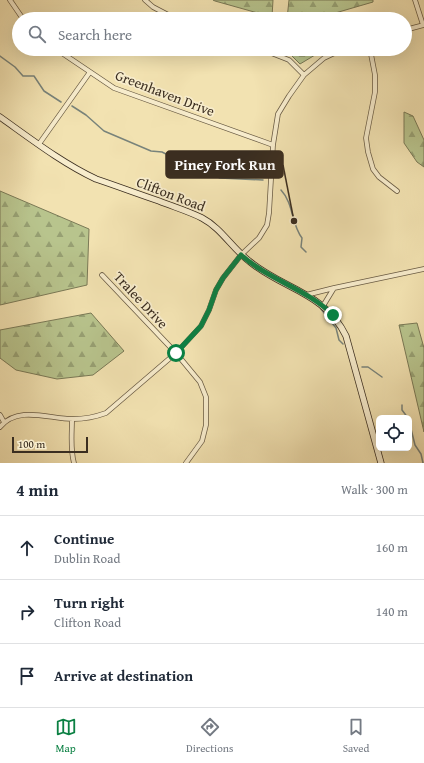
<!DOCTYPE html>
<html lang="en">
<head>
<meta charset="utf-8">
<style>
  :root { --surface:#fff; --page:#f6f6f7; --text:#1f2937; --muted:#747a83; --line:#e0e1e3; --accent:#0b8043 }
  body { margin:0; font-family:"Gentium Book Plus",serif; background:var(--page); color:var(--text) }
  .controls { position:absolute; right:12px; bottom:12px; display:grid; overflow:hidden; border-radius:6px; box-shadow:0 4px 16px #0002 }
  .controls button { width:36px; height:36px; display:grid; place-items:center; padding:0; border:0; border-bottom:1px solid var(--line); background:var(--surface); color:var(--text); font:20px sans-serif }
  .scale { position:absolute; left:12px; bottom:10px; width:76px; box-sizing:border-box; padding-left:4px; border:2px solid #3b2e20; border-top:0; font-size:11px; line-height:14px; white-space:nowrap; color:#3b2e20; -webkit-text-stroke:3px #f7eccc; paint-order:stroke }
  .stop { position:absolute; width:12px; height:12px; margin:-9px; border:3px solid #0b8043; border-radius:50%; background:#fff }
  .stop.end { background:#0b8043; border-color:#fff; box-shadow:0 1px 4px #0008 }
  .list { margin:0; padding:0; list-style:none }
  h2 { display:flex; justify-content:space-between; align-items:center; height:52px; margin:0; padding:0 16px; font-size:17px }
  h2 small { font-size:13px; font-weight:400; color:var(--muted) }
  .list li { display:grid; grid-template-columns:26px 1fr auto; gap:12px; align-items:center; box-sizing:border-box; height:64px; padding:0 16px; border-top:1px solid var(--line) }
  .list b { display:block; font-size:15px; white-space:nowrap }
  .list p { margin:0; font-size:13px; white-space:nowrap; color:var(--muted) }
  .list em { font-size:13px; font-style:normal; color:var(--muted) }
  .icon { flex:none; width:22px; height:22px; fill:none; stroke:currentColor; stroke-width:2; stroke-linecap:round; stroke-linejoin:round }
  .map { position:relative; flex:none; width:424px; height:463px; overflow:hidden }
  .search { position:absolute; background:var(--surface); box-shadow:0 4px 16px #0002; left:12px; right:12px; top:12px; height:44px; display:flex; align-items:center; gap:10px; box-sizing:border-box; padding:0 14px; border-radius:22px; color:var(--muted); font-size:15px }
  .sheet { height:244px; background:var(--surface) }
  nav { display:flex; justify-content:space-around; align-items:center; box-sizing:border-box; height:56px; border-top:1px solid var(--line); background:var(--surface); font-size:11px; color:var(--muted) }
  nav a { display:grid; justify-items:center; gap:2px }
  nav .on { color:var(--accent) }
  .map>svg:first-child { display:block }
  .forest { fill:url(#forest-firs); stroke:#7a7956 }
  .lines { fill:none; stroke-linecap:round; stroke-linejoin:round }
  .stream { stroke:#78837b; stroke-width:1.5 }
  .street-casing { stroke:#695b44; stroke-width:5.5 }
  .secondary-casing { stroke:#3b2e20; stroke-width:7 }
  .street { stroke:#f7eccc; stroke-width:4 }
  .secondary { stroke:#f7eccc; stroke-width:5.5 }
  .route { stroke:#0b8043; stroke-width:5 }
  .labels { text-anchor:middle; stroke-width:3.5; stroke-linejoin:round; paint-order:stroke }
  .street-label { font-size:14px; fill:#3b2e20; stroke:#f7eccc }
  .leader { fill:none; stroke:#3b2e20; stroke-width:1.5 }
  .callout-dot { fill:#3b2e20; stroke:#f7eccc; stroke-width:1.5 }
  .callout { fill:#3b2e20; stroke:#3b2e20; stroke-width:1.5 }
  .callout-label { font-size:15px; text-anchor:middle; font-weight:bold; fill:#fff }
</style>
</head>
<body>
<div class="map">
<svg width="424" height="463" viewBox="0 0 424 463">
  <defs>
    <pattern id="forest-firs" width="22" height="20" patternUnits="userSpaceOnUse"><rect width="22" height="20" fill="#b8c48d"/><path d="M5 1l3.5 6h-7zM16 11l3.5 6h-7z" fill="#97a073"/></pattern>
  </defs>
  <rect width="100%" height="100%" fill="#f2e2b1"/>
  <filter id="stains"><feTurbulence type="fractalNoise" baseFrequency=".005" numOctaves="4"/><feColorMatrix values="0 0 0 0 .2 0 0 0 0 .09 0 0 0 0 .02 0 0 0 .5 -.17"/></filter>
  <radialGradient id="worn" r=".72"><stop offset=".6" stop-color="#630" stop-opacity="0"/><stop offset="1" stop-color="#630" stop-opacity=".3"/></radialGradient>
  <path class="forest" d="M213,0H273L272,17L215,1Z
    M289,0H373V2L318,18V19H287Z
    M285,49H325L300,64Z
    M404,112L413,116L424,140V167L417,162L404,143Z
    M0,191L89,229L87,285L0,305Z
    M91,313L124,351L93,375L57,379L16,370L0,358V330Z
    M417,323L424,348V432L399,325Z"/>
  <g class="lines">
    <path class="stream" d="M0,56L15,67L23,76H34L44,91L61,102
      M72,106L86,115L104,131L151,151L162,152L184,163L220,178L263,180
      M281,190C294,204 291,224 302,238L301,247L306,252
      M321,309L336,328L339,340L343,344
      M362,367H368L382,377
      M402,405V410L408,418
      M409,421L415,445L421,454L423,463"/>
    <g class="street-casing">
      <path id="street" d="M10,0L23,19
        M145,0L153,7L176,19
        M415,0L423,25
        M405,30L424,25
        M56,49L114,88L273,145
        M261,49L289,60L304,75
        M370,49L375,75V92L366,138L368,152L373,169L379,177L397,191
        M39,144L90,72
        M102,275L176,353L200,382L206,397V425L202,441L186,463
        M306,295L334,288
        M323,306L334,288L424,269
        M0,415L4,422
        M72,419C72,433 70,449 74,463
        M0,427C18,405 49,419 73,419C85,419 95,417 106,413L176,353L201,326L209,310L216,290L223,278L241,255L259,238L267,225L269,213L273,145L278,114L289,96L304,75L324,58L343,49"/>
    </g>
    <g class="secondary-casing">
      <path id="secondary" d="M0,117C31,139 62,163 96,179C117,186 138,194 159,201C174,207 188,211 202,218C221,228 232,248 249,261C282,289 325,292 346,336L381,463"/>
    </g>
    <use href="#street" class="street"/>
    <use href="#secondary" class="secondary"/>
  </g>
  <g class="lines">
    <path class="route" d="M176,353L201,326L209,310L216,290L223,278L241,255C269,280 307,289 333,315"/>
  </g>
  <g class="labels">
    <g class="street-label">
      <text transform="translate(165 93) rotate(21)" y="5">Greenhaven Drive</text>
      <text transform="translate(171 194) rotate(21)" y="5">Clifton Road</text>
      <text transform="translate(141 300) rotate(47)" y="5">Tralee Drive</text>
    </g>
  </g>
  <path class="leader" d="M294 221L283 165"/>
  <circle class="callout-dot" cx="294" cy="221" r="4"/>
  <rect class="callout" x="166" y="151" width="117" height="27" rx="4"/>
  <g class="callout-label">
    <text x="225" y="170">Piney Fork Run</text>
  </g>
  <rect width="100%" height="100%" filter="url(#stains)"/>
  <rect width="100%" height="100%" fill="url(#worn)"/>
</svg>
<div class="controls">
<button><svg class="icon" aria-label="locate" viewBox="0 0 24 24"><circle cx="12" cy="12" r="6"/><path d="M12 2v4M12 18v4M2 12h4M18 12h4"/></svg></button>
</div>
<div class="scale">100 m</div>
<div class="stop" style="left:176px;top:353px"></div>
<div class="stop end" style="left:333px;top:315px"></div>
<div class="search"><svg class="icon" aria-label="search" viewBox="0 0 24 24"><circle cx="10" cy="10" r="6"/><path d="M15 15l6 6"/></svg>Search here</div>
</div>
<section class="sheet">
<h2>4 min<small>Walk · 300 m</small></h2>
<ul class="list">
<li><svg class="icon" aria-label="ahead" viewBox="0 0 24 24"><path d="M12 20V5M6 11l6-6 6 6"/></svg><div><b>Continue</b><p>Dublin Road</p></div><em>160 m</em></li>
<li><svg class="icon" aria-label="right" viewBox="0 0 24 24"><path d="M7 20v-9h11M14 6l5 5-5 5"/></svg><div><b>Turn right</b><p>Clifton Road</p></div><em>140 m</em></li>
<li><svg class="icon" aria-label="arrive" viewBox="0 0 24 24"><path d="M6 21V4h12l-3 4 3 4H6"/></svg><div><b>Arrive at destination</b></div></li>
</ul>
</section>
<nav>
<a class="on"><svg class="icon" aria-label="map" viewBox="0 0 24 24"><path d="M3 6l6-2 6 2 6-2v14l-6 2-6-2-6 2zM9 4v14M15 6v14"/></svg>Map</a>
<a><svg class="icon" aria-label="directions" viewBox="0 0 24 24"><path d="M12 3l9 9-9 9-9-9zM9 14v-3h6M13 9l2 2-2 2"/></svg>Directions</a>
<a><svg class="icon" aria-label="saved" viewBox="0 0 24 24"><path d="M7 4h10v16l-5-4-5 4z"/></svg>Saved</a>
</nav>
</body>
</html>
